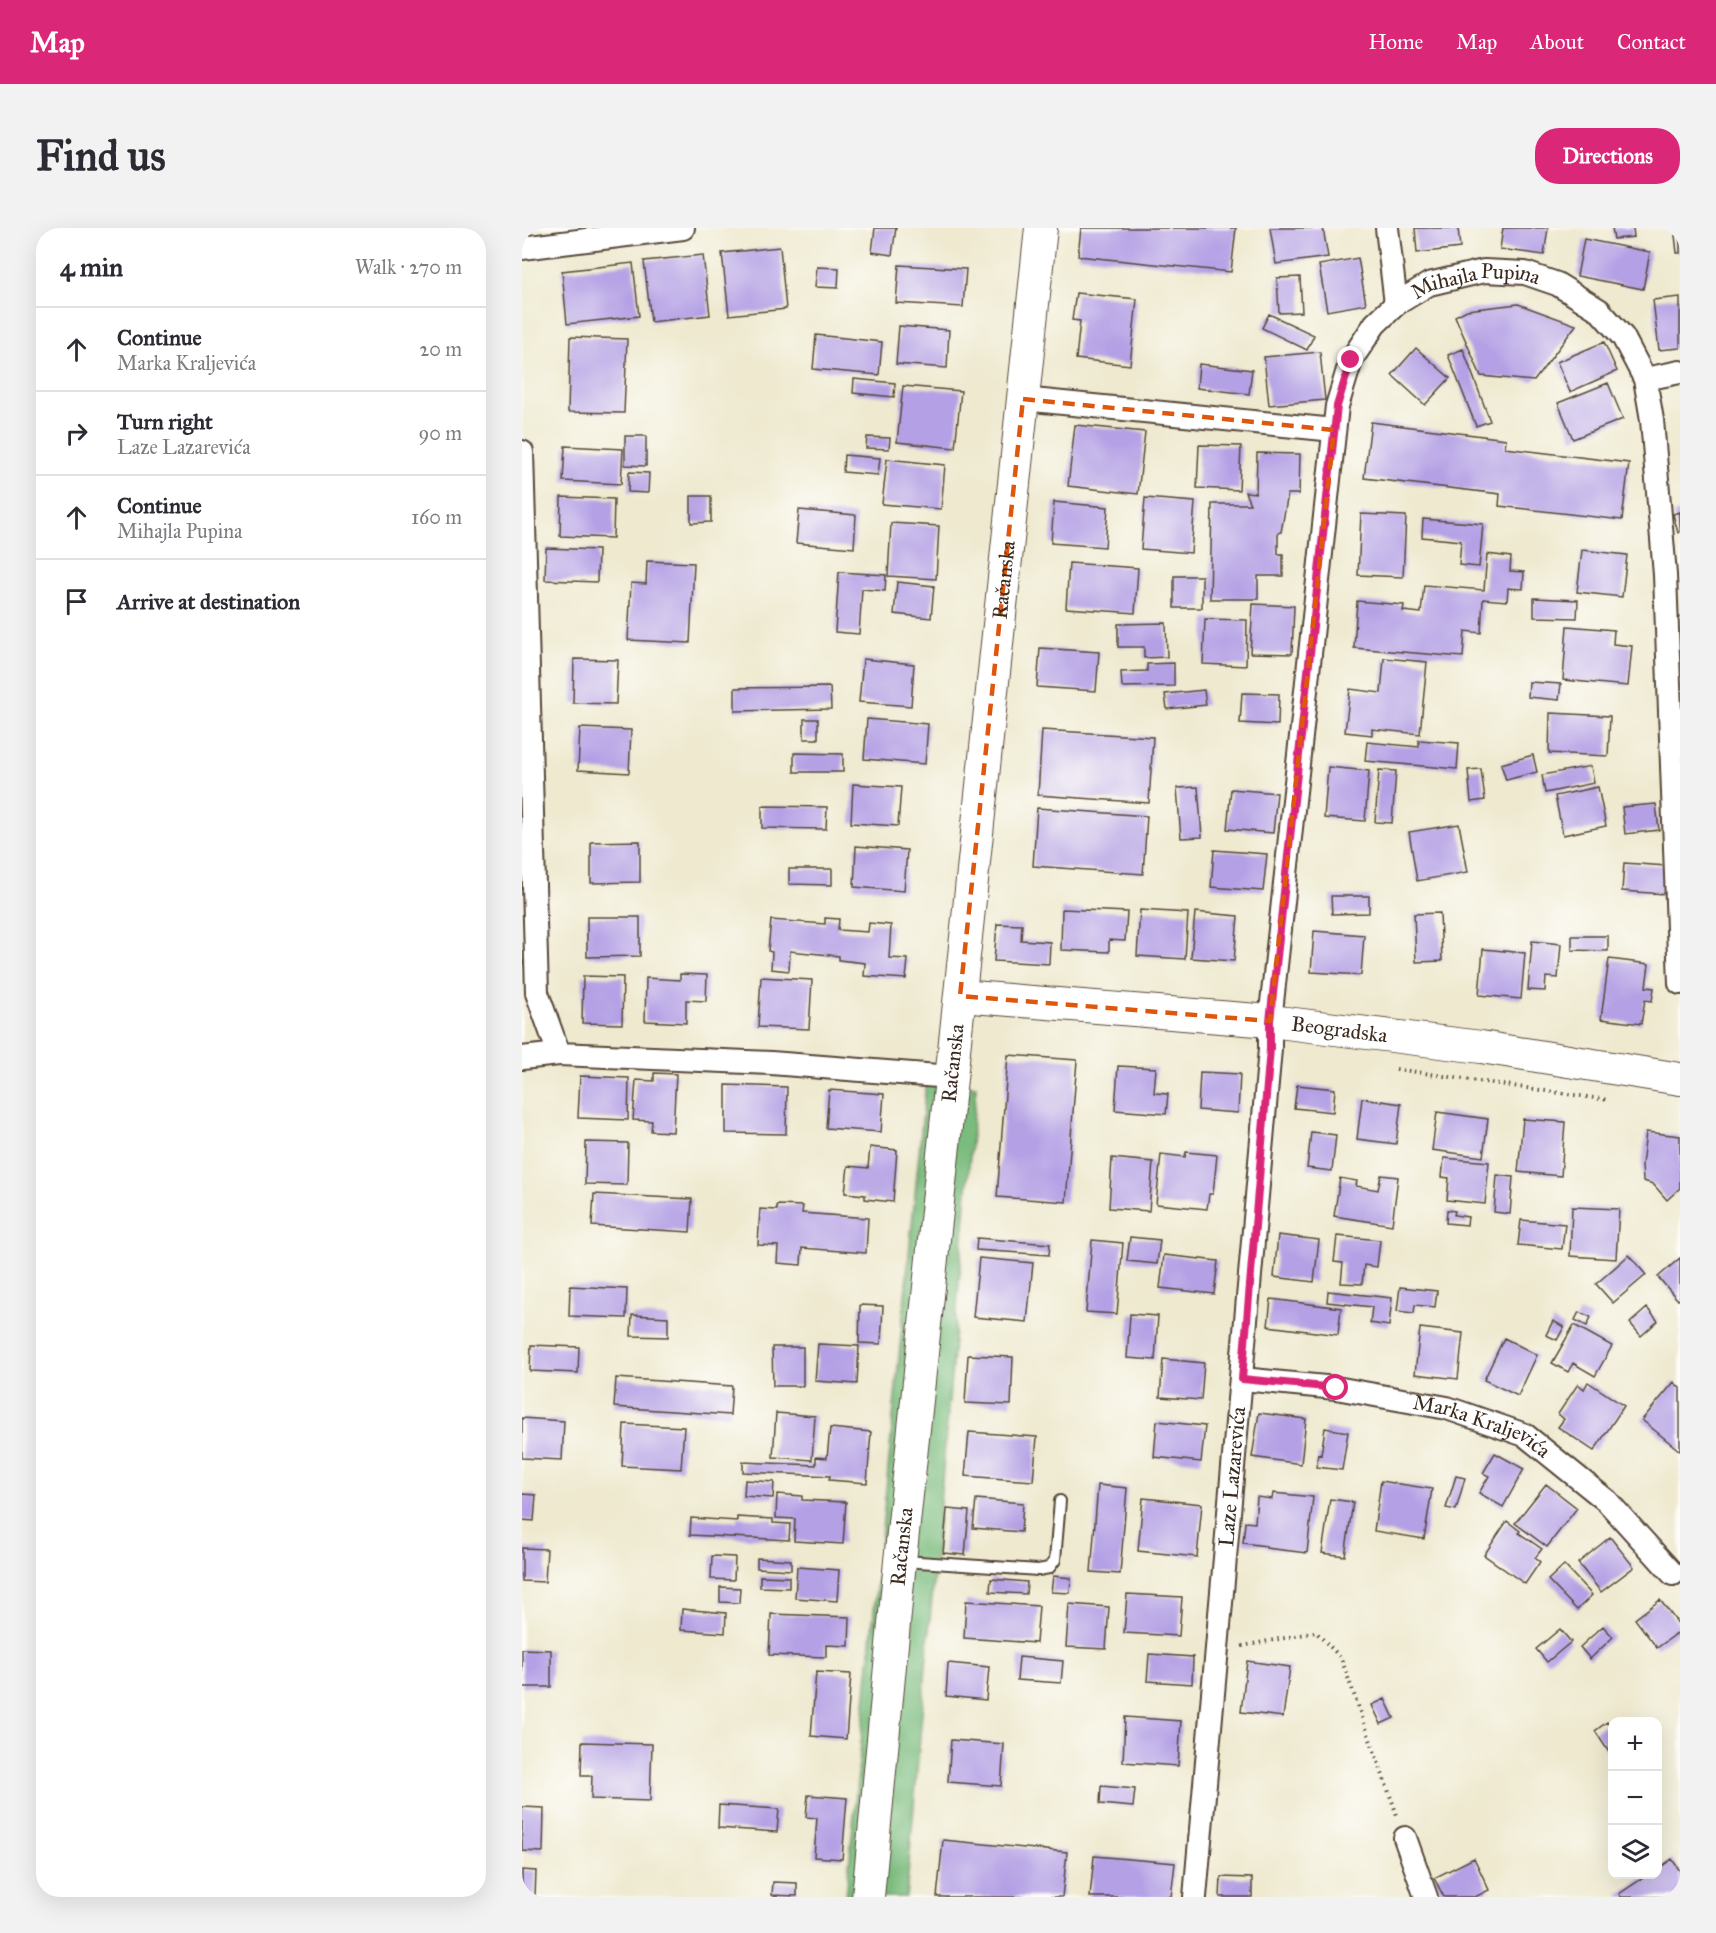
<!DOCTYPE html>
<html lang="en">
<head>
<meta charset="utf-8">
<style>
  :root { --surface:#fff; --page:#f2f2f3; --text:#2b2b33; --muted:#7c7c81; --line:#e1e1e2; --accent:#db2777 }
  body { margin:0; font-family:"IM FELL Great Primer",serif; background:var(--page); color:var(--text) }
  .controls { position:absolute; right:18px; bottom:18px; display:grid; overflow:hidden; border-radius:12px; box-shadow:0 6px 24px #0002 }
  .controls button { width:54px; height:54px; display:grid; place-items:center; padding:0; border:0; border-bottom:2px solid var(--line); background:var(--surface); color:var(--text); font:30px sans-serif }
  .stop { position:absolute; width:18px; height:18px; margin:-14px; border:4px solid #db2777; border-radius:50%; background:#fff }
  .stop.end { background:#db2777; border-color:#fff; box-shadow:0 2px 6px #0008 }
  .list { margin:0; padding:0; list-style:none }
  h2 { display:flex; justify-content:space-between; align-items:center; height:78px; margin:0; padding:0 24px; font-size:26px }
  h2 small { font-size:20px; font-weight:400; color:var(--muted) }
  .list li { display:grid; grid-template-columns:39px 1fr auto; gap:18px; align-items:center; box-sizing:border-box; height:84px; padding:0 24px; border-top:2px solid var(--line) }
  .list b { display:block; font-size:22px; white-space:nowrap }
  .list p { margin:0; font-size:20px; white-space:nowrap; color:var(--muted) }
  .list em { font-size:20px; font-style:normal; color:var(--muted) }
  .icon { flex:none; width:33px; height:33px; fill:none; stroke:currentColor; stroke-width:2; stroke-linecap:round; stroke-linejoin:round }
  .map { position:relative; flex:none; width:1158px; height:1669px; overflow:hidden; border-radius:24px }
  header { display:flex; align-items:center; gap:36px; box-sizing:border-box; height:84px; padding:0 30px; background:var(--accent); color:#fff }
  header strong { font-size:28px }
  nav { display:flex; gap:33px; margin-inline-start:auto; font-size:21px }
  .intro { display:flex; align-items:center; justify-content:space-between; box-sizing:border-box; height:144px; padding:0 36px }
  h1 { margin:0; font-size:42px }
  .button { padding:15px 27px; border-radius:24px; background:var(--accent); color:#fff; font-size:21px; font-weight:700 }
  main { display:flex; gap:36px; padding:0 36px }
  aside { flex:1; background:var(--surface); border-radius:24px; box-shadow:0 6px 24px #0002 }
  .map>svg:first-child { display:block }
  .forest { fill:#7abc7e; stroke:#5a734e; stroke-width:1.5 }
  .building { fill:#b4a0e5 }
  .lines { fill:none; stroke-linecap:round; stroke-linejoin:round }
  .lane-casing { stroke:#564739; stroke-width:14 }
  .street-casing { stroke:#564739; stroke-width:26 }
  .secondary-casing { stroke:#564739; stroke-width:34 }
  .path { stroke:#564739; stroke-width:4; stroke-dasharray:1.5 4.5; stroke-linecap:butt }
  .lane { stroke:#fff; stroke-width:10 }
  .street { stroke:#fff; stroke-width:22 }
  .secondary { stroke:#fff; stroke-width:32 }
  .route { stroke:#db2777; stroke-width:8 }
  .marked { fill:none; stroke:#df570d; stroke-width:4.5; stroke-dasharray:12 8; stroke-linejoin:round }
  .labels { text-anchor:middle; stroke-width:4.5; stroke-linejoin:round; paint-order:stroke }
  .street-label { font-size:21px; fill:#3b2a1e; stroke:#fdfcf7 }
</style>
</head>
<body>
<header>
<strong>Map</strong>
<nav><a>Home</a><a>Map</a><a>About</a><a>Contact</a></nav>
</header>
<div class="intro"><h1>Find us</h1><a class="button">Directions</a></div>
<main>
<aside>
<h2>4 min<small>Walk · 270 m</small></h2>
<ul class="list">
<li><svg class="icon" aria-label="ahead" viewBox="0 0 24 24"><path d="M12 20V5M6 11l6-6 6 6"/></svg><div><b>Continue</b><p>Marka Kraljevića</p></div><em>20 m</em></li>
<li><svg class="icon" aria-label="right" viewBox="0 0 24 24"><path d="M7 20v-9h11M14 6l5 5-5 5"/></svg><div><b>Turn right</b><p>Laze Lazarevića</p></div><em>90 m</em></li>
<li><svg class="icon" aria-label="ahead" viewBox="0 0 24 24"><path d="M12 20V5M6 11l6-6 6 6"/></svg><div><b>Continue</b><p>Mihajla Pupina</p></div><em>160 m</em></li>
<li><svg class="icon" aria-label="arrive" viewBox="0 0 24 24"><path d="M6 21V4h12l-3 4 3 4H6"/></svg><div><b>Arrive at destination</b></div></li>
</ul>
</aside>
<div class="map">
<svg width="1158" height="1669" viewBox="0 0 1158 1669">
  <rect width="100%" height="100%" fill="#fdfcf7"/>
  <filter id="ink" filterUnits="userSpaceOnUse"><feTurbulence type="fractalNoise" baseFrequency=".0167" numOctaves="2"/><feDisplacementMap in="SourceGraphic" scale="12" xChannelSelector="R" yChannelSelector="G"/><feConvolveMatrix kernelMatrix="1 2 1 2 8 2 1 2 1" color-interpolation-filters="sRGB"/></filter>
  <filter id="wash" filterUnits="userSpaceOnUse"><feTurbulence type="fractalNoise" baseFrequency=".008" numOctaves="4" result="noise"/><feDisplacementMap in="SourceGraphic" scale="24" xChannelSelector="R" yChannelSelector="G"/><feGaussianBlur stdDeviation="1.35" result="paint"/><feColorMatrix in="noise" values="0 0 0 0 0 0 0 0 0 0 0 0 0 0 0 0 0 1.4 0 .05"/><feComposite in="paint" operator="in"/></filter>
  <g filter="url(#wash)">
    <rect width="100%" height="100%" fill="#eee9cf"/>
    <path class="forest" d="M404,854L454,858L386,1647L384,1669H324Z"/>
    <g id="blocks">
      <path class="building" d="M353,0H374L370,27L350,24Z
        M559,0H714L709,44L556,28Z
        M748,0H801L806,29L754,36Z
        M893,0H936L938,20L895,25Z
        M981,0H1026L1022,27L978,21Z
        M1090,0H1111L1112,9L1092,11Z
        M1158,6V25H1155L1153,7Z
        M1062,11L1128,24L1121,61L1055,48Z
        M258,19L264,81L207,87L200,25Z
        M181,27L188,87L129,94L122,33Z
        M836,30L844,76L805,83L797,37Z
        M111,35L117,88L45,96L40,43Z
        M377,37L444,41L441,79L374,75Z
        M295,39L317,40L316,60L293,59Z
        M778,49L780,84L757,85L755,50Z
        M554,65L615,71L608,137L554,131L558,93L550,92Z
        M1158,69V120L1137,122L1131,72Z
        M996,76L1054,97L1012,153L959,148L933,88L945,82Z
        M747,86L792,107L785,122L740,100Z
        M377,98L427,102L425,140L374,136Z
        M294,107L360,114L357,147L291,141Z
        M48,109L105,111L102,185L46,184Z
        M1082,114L1095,143L1048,164L1035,134Z
        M894,120L928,150L903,177L870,147Z
        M941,121L968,193L954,198L926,127Z
        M798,124L803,172L747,177L742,129Z
        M677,136L730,142L727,166L675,160Z
        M332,151L373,155L372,169L331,165Z
        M1086,155L1101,191L1051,211L1036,175Z
        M381,158L439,163L433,220L375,214Z
        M849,194L984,211L983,220L1107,235L1100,292L977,278L978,266L842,250Z
        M553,197L623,204L616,266L546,258Z
        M103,208H124V238L103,237Z
        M345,209L368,210L367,221L344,220Z
        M677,217L719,218L717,262L675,260Z
        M43,218L101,221L99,256L41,253Z
        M735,225L778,226L777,266H766L759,304L756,305V326H761V348H736V371H688L690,276H728L723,264L734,265Z
        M322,227L358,230L356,247L321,244Z
        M365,231L423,237L419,281L360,276Z
        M107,244L127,245L126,265L106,264Z
        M169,268H189V294L169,295Z
        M39,269L92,271L91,310L38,308Z
        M623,270L673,274L669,325L619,321Z
        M532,274L586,279L583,319L529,315Z
        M277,282L334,287L332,320L274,315Z
        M1158,284V304L1156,305L1151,286Z
        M839,286L884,288L881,349L836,347Z
        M901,291L961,296L957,339L937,337L939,313L900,309Z
        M369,295L417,298L414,351L366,348Z
        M24,320L76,322L75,354L23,352Z
        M1060,322L1105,327L1100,369L1055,364Z
        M965,326L989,329L988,343L1002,344L1001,361L986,360L985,373L961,371L959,405L943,403L941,429L832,420L835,373L882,377L881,383L899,385L902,357L962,362Z
        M125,333L172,335L168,415L106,412L109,355L124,356Z
        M547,335L616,340L613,385L544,380Z
        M317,344L364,347L363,363L340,361L337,406L313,404Z
        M652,348H680V380H652Z
        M375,354L412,358L409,390L372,386Z
        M1012,370L1056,372L1055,390L1012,389Z
        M731,376L772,378L770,426L728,425Z
        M683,391L725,392L724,438L681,436Z
        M644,395L645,429L622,430V419H596V396Z
        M1045,398L1092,402L1091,416L1110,418L1106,458L1041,452Z
        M518,420L577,424L574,463L515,459Z
        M862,430L905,434L898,506L850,501V507L823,504L828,461L859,465Z
        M52,431L96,432L94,476L51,475Z
        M341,431L392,436L389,478L337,474Z
        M652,435V458L600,459L599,444L625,443V436Z
        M1007,454L1039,456L1037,472L1006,469Z
        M308,459L309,481L213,483V460Z
        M682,462L684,477L645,481L643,466Z
        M720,465L757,466L756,497L718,495Z
        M1028,485L1088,488L1086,528L1027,525Z
        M282,491H296V511H282Z
        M345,491L406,496L403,536L342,531Z
        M58,500L109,502L107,545L56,542Z
        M520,502L631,509L627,575L516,567Z
        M897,512L937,515L935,541L843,533L845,514L897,519Z
        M272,525L321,526V544H272Z
        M1011,527L1015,544L984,552L979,536Z
        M1069,538L1072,555L1023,565L1020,547Z
        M806,539L847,543L843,593L802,590Z
        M959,541L963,572L949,574L946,542Z
        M857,542L874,543L870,595L853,594Z
        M331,556L379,559L376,598L329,595Z
        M676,559L680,609L659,610L655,560Z
        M1076,559L1084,598L1041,607L1033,568Z
        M709,561L755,565L751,605L705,601Z
        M1134,576L1137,602L1103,606L1100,579Z
        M240,578L305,579L304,601L240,600Z
        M515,580L625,588L621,646L511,638Z
        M937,596L946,644L895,653L887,604Z
        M118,613V654L69,655V614Z
        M334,618L385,622L382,663L332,659Z
        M692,622L745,626L741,663L689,659Z
        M1102,635L1145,638L1143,666L1100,663Z
        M267,641H310V657L267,656Z
        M809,668H847V685L810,686Z
        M540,681L605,684L603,713L587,712V724L539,722Z
        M618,682L666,685L663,731L615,728Z
        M673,684L716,688L712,733L669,730Z
        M918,685L920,733L894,734L892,686Z
        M65,689H118V728L65,729Z
        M303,690L317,691L316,702L346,704L347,695L369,697L367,730L386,731L384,751L342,748L343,735L317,732V728L268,723L267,743L249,741L250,724L246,723L249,692L303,696Z
        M475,696L500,697L499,712L528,714L527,736L472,733Z
        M792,703L842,707L839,747L789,744Z
        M1050,708H1086V723L1050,722Z
        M1010,713L1039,716L1036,750L1024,749L1023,763L1006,762Z
        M961,721L1003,725L999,771L957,767Z
        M1087,731L1127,736L1124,759L1132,760L1130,773L1123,772L1119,796L1079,791Z
        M158,746L185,747L184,773L164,772V795L123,793L124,750L158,752Z
        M61,748L101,749L100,796L60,795Z
        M239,749L290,752L287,801L236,799Z
        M486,827L555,832L544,974L475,969Z
        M596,838L634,840L632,865L646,866L644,886L593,882Z
        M678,844L718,846L716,885L676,882Z
        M132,845L154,846L151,904L129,903L130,893L111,892L114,852L132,853Z
        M58,848L107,850L106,892L56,890Z
        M204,857L265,859L264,906L204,905Z
        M775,857L813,861L811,884L772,880Z
        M307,862L362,866L359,904L304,900Z
        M840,870L879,876L874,916L835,911Z
        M915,884L966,891L961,929L910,922Z
        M1001,891L1043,894L1039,948L996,944Z
        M789,904L814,907L810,943L785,940Z
        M1124,904L1158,908V960L1145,972L1131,956L1121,953L1120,937Z
        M64,914L106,915L105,957L63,956Z
        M348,919L375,922L371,974L343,971V967L323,965L326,938L346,940Z
        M664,924L695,927L691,966H687L685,981L634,976L639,926L663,929Z
        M590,930L631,934L627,983L587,980Z
        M922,930L967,934L963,976L925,972L927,950L920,949Z
        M859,947L876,949L870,997L812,988L818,950L835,953L834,958L856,962Z
        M975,947L991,949L988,986L972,984Z
        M72,966L170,971L168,1004L70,998Z
        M255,977L281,978L280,985L346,990L344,1025L280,1020L279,1037L255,1035L256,1018L236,1017L238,981L255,982Z
        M1050,979L1097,981L1094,1031L1048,1028Z
        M925,982L933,983L932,987L946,989L945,997L924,995Z
        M999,992L1043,996L1040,1021L996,1017Z
        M756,1007L797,1012L792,1054L752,1049Z
        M815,1008L858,1012L855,1039L842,1037L840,1056L819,1055L821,1035L812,1034Z
        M608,1009L638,1012L635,1036L605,1033Z
        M455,1010L528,1016L527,1027L454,1022Z
        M570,1012L601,1015L595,1086L564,1084Z
        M642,1027L696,1033L692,1066L638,1060Z
        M1107,1027L1124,1047L1091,1075L1074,1056Z
        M457,1030L511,1035L505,1094L451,1089Z
        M1158,1030V1071L1156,1072L1136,1049Z
        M48,1058L105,1061L104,1090L47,1088Z
        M878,1059L915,1063L913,1079L893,1077L892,1085L875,1083Z
        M806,1063L870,1070L867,1098L848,1095L850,1079L805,1074Z
        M749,1071L819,1080L816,1107L746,1098Z
        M338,1077L361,1078L359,1116L337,1115Z
        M1125,1080L1136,1093L1119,1108L1108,1095Z
        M1057,1084L1069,1089L1065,1098L1053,1092Z
        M608,1086L636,1088L633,1132L605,1130Z
        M110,1087L146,1089V1109L109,1108Z
        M1031,1093L1042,1099L1035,1112L1024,1107Z
        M1052,1097L1090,1118L1073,1148L1051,1135L1046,1144L1030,1135Z
        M898,1100L941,1105L936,1151L893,1146Z
        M982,1110L1015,1127L996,1168L962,1152Z
        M296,1116L337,1118L335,1156L293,1153Z
        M9,1117L57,1119L56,1145L8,1143Z
        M250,1119H281V1158H251Z
        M446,1127L491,1129L489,1177L443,1175Z
        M641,1131L682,1135L679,1172L638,1169Z
        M94,1150L210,1158L208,1187L92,1179Z
        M1066,1154L1102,1178L1072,1223L1036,1199L1042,1191L1036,1186L1056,1156L1062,1161Z
        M1152,1154L1158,1160V1223L1120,1192Z
        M254,1185L293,1188L290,1232L251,1229Z
        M737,1185L784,1191L779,1236L730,1229Z
        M0,1190L42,1193L40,1232L0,1230Z
        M635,1193L683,1198L679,1234L632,1229Z
        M102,1196L162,1199L159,1241L100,1238Z
        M308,1200L349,1204L345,1255L307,1252L308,1248L221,1244V1234L294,1237V1229L305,1230Z
        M803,1200L826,1204L820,1242L794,1239L796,1226L799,1227Z
        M447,1204L515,1209L511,1253L443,1248Z
        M973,1225L1002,1241L981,1279L957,1265L967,1248L961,1245Z
        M934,1248L943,1250L934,1282L924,1280Z
        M223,1252L252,1254L251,1270L222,1268Z
        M859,1253L910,1261L902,1311L852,1303Z
        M1024,1256L1055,1280L1025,1319L993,1295Z
        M576,1257L605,1260L598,1346L569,1344Z
        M751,1265L791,1269L785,1325L744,1320V1318L721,1315L723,1294L733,1295L735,1269L750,1271Z
        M0,1266L14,1267L12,1293L0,1292Z
        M255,1266L280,1268V1272L324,1274L321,1316L272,1313L273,1291L254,1290Z
        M621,1270L680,1276L675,1329L616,1323Z
        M454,1271L501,1275L499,1304L451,1300Z
        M808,1271L831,1274L823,1328L800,1325Z
        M425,1281L447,1283L443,1327L421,1325Z
        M215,1289L251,1291V1295L268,1296L267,1312L168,1307L169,1290L215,1293Z
        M985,1293L998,1303L997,1305L1020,1321L1013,1330L1018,1334L1003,1356L962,1327Z
        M1088,1309L1112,1339L1079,1364L1056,1335Z
        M0,1320L25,1321L23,1354L0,1353Z
        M190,1328L213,1329L212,1352L189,1351Z
        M235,1330L269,1332V1342L235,1340Z
        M1042,1337L1070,1367L1055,1382L1026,1352Z
        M275,1339L317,1342L315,1373L273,1370Z
        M238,1348L267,1349V1360L238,1359Z
        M531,1348L549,1350L548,1365L529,1364Z
        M469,1351L505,1354L504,1366L468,1364Z
        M198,1359L218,1360L217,1375L198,1374Z
        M605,1366L660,1369L657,1408L602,1405Z
        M1138,1372L1158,1398V1403L1135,1420L1113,1391Z
        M444,1373L517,1378L514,1415L442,1410Z
        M547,1376L587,1379L584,1421L544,1419Z
        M160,1381L204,1385L203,1405L159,1402Z
        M249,1386L328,1389L327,1418L304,1417V1429L247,1427Z
        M1081,1398L1091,1409L1068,1431L1058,1419Z
        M1038,1401L1049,1414L1025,1434L1014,1421Z
        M0,1421L29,1422V1459H0Z
        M627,1426L671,1429L670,1456L625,1453Z
        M497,1429L541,1433L539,1455L495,1452Z
        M725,1433L768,1439L761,1489L719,1484Z
        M426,1435L467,1439L464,1472L424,1468Z
        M294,1444L329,1446L324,1511L289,1508Z
        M863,1471L872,1490L859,1496L850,1477Z
        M603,1489L659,1493L656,1538L601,1534Z
        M1085,1494L1090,1501V1529L1073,1503Z
        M429,1512L482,1516L479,1558L426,1554Z
        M60,1514L130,1516L128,1573L69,1571L70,1548H59Z
        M579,1558L613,1561L611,1579L578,1576Z
        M286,1567L325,1570L320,1631L292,1629L295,1590L284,1589Z
        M197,1577L257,1581L255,1604L196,1600Z
        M0,1579L22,1580L21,1624L0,1623Z
        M421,1612L545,1624L540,1669H415Z
        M572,1628L653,1635L649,1669H568Z
        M952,1630L967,1662L953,1669H922L912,1650Z
        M1150,1631L1158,1643V1669H1099L1097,1666L1127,1646H1136V1641Z
        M0,1642L14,1643L13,1669H0Z
        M699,1649L730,1650V1669H698Z
        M251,1654L275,1655V1668L250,1667Z"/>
    </g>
  </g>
  <g filter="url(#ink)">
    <use href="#blocks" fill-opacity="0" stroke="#564739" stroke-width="1.5"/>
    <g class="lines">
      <g class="lane-casing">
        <path id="lane" d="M382,1333L516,1342L527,1340L533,1332L538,1273"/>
      </g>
      <g class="street-casing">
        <g id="street">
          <path d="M865,0L874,76"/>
          <path d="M0,20L161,0"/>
          <path d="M1123,151L1158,144"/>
          <path d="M501,171L812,202"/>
          <path d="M0,224L15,765L37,826L249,835L429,849"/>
          <path d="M0,830L37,826"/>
          <path id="s1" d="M720,1151L814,1160L925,1180L1003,1207L1085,1273L1151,1346"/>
          <path d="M883,1610L904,1669"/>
          <path id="s2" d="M673,1669L748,821V793L815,178L829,132L853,96L874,76L907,56L962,43L1003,45L1035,56L1077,82L1101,109L1123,151L1130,192L1143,347L1158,755"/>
        </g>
      </g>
      <g class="secondary-casing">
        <g id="secondary">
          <path id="s3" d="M438,768L748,793L959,819L1158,851"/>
          <path id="s4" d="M346,1669L378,1333L519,0"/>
        </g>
      </g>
      <path class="path" d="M874,841L1086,872
        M720,1418L794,1404L819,1430L875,1587"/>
      <use href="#lane" class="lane"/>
      <use href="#street" class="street"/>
      <use href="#secondary" class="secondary"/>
    </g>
  </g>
  <g class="lines" filter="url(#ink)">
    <path class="route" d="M814,1160L720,1151L748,821V793L815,178L829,132"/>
  </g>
  <path class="marked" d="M501,171L812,202L748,793L438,768Z"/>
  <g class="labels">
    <g class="street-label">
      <text dy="7" stroke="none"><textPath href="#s2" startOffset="1704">Mihajla Pupina</textPath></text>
      <text dy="7" stroke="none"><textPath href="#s4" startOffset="1324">Račanska</textPath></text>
      <text dy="7" stroke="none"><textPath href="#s3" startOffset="381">Beogradska</textPath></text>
      <text dy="7" stroke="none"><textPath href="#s4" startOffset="838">Račanska</textPath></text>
      <text dy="7" stroke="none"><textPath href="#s1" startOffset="246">Marka Kraljevića</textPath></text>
      <text dy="7" stroke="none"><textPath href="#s2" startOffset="422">Laze Lazarevića</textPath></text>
      <text dy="7" stroke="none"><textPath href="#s4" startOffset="352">Račanska</textPath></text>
    </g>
  </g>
</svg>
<div class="controls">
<button>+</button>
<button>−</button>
<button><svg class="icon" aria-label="layers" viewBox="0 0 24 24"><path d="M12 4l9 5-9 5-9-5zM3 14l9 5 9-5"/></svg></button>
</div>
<div class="stop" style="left:814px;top:1160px"></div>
<div class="stop end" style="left:829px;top:132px"></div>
</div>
</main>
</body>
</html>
